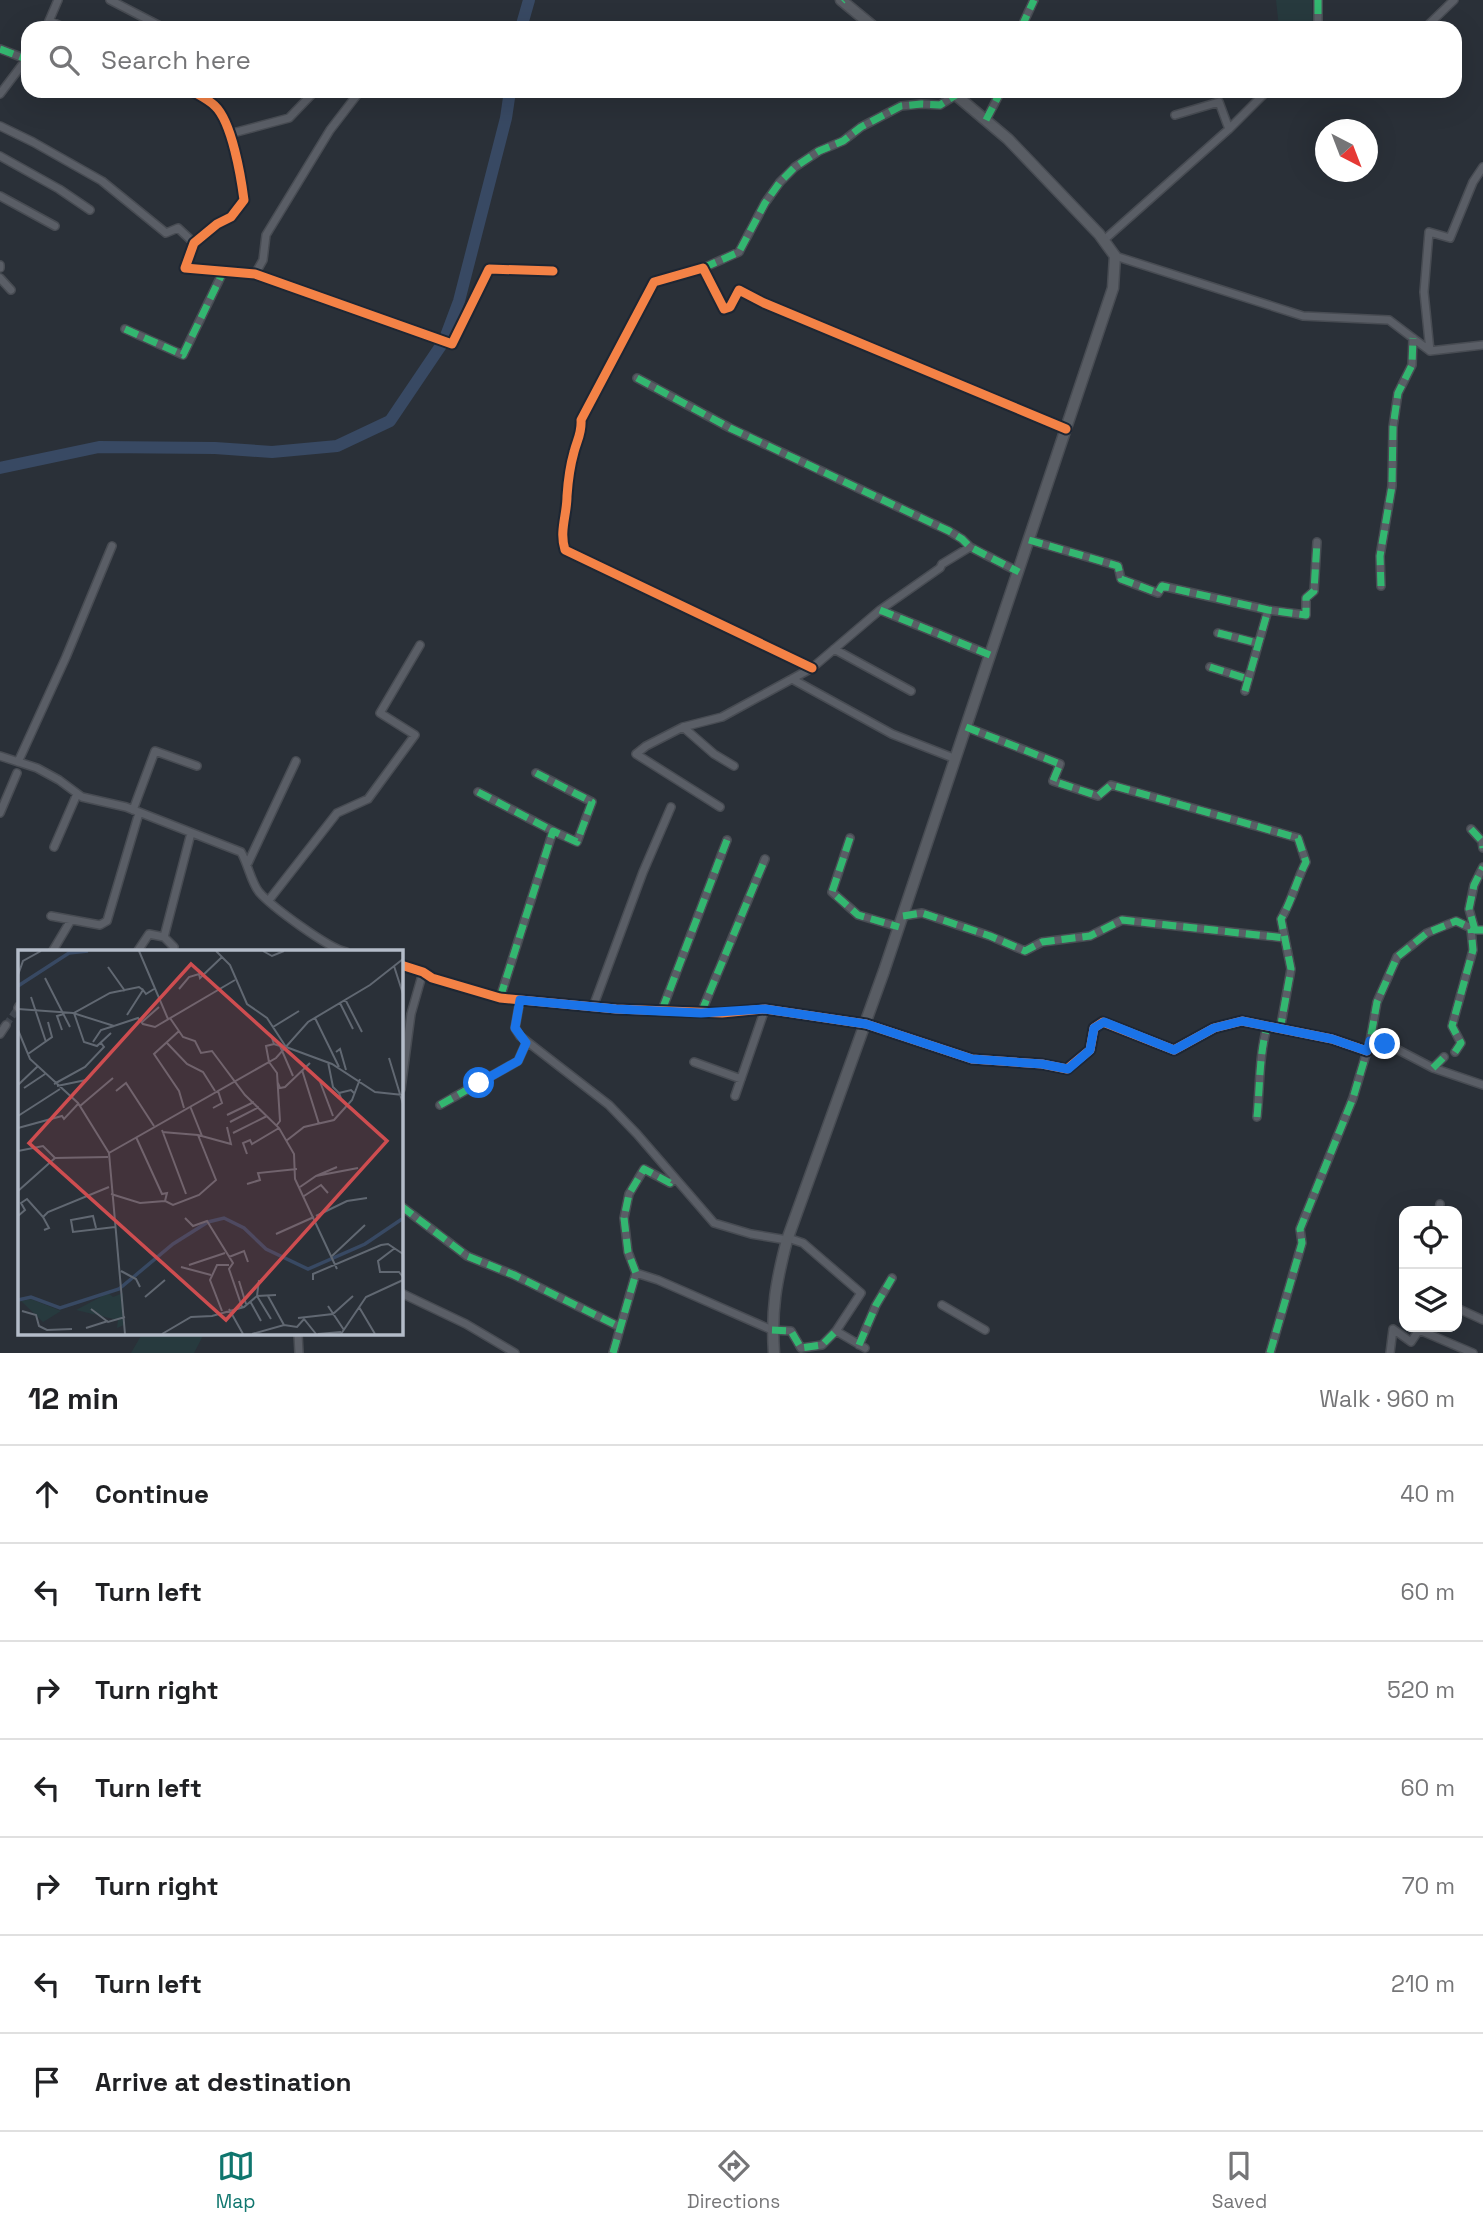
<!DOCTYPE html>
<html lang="en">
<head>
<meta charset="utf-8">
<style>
  :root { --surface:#fff; --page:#f2f2f2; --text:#202124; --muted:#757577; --line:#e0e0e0; --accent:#0f766e }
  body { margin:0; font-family:"Space Grotesk",sans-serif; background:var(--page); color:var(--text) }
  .controls { position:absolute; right:21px; bottom:21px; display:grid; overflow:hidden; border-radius:14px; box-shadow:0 7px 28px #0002 }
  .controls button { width:63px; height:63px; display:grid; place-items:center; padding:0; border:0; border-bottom:2px solid var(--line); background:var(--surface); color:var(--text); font:35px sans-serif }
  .compass { position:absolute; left:1315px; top:119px; width:63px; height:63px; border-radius:50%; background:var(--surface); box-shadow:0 7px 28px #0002; rotate:138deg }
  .stop { position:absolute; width:21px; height:21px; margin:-16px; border:5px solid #1a73e8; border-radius:50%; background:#fff }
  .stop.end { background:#1a73e8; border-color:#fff; box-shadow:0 2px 7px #0008 }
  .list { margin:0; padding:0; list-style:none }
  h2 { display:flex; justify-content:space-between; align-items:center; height:91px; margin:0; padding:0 28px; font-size:30px }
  h2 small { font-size:23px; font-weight:400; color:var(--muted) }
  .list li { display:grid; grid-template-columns:46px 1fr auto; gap:21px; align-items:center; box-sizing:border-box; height:98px; padding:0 28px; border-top:2px solid var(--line) }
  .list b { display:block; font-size:26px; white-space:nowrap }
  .list em { font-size:23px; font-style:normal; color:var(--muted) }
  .icon { flex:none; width:38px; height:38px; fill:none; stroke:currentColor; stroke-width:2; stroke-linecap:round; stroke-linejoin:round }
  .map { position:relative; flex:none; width:1483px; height:1353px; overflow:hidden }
  .search { position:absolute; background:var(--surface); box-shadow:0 7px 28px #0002; left:21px; right:21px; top:21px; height:77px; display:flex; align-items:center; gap:18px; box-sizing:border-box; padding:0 24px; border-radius:21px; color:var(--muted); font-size:26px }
  .sheet { height:777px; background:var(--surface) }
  nav { display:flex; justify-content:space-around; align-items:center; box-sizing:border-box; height:98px; border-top:2px solid var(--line); background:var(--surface); font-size:19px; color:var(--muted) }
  nav a { display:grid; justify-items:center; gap:4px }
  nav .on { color:var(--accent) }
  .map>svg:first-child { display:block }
  .green { fill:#273a3e }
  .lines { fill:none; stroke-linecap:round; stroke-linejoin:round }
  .river { stroke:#384963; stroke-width:12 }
  .minor-tunnel { stroke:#3f454e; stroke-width:7; stroke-dasharray:7 3.5; stroke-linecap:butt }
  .minor-casing { stroke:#484c53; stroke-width:10 }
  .secondary-casing { stroke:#484c53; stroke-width:13 }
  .minor { stroke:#5a5e66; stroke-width:7 }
  .secondary { stroke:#595d64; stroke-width:10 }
  .quiet { stroke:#33b770; stroke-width:7; stroke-dasharray:14 7; stroke-linecap:butt }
  .cycleway-casing { stroke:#1d2633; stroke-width:13 }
  .cycleway { stroke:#f48246; stroke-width:9 }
  .route { stroke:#1a73e8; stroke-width:9 }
  .inset-river { fill:none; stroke:#384963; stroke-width:3.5 }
  .inset-road { fill:none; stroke:#616872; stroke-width:2 }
  .view { fill:#ce4d50; fill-opacity:0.15; stroke:#ce4d50; stroke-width:3.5 }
  .inset-edge { fill:none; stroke:#b4bcc9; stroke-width:3.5 }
</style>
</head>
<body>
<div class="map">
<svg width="1483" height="1353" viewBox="0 0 1483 1353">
  <rect width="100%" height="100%" fill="#2a3038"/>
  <path class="green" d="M1276,0H1312L1313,28H1279Z
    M142,1334H204L194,1353H131Z"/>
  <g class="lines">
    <path class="river" d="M521,28L529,0
      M0,468L99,447L215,448L272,452L337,446L390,421L444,341L459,301L506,118L510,91"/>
    <path class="minor-tunnel" d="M6,1025L18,1008"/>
    <g class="minor-casing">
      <path id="minor" d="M110,0L164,28
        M1318,0V28
        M50,21L65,28
        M46,28L58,0
        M1021,28L1034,0
        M1425,28L1454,0
        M0,49L26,59
        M192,91C199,95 209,100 215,106C232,122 241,177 244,200L231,217L217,224L194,243L185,268L255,274L452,344L489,269L553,271
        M0,94L28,57
        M1175,115L1219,102L1229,129
        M986,120L1001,91
        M0,126L33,142L102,181L166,233L178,228L194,243
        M229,134L289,118L315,91
        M0,156L59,189L90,210
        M0,196L55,226
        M1104,240L1229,129L1267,91
        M1115,256L1303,316L1389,320L1430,351L1483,345
        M0,265V268
        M703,268L739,252L765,203L780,182L795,167L819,151L843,141L861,127L901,106L921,104L940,105L956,95
        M255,274L263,260L266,235L330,130L360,91
        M0,278L11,290
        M125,329L183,355L223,272
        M1430,351L1424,292L1429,232L1450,238L1473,182L1483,167
        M637,378L730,428L949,531L962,539L970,547L1019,572
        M1029,540L1118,566L1121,579L1158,593L1162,586L1268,610L1306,615V598L1314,591L1317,542
        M1381,586L1380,556L1392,486L1393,427L1398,393L1412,365L1413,338
        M880,610L990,655
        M1218,633L1257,643
        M834,649L911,691
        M1210,667L1248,679
        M812,668L565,550C559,531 567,515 567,496C568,481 570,466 574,452C577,440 582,433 581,420L654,282L703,268L724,309L730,307L739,290L764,303L1066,429
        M792,679L892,734L956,759
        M1245,691L1268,610
        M683,727L714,754L734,766
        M966,727L1060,764L1053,781L1098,796L1111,785L1298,838L1306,862C1296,881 1292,901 1281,919L1291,969L1280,1030
        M0,756L37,768L59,780L82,797L126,807L241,852C248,864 251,882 259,892C272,907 328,948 346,952
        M18,762L66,657L112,546
        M478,792L553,831
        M720,807L636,754L646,746L683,727L722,717L812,668L880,610L940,568L942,564L970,547
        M133,810L155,751L197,766
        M0,813L17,773
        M1471,829L1482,841L1483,848
        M850,838L832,892L858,915L899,927
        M54,847L77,794
        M248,863L296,761
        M269,900L337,813L368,799L415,735L380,713L420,645
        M51,916L100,925L107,921L139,813
        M903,916L922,913L990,936L1025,951L1042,942L1090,936L1122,920L1285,938
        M1475,930L1469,909L1474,885L1483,867
        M164,937L174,947L171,952
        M52,952L71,920
        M137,952L149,934L164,937L191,833
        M401,965L423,972L432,978L500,998L616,1009L722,1013L765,1009L866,1024L972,1059L1042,1064L1067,1069L1090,1050L1094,1028L1103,1022L1174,1050L1214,1028L1242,1021L1332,1039L1367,1051
        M500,998L553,831L577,842L592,802L536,773
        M520,1000L515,1028L520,1036L609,1105L637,1134L714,1223L751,1234L787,1240
        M593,1007L643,872L671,807
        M18,1008L19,1006
        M662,1010L727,840
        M701,1013L765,859
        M0,1034L6,1025
        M1370,1041L1385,1043L1433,1068L1483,1085
        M1455,1052L1461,1043L1452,1026L1473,950L1471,929
        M694,1062L741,1079
        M1433,1068L1444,1057
        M401,1089L411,1014L423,972
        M735,1096L765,1009
        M440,1105L518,1061L526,1043
        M1257,1117C1260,1087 1259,1055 1267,1027
        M401,1206L467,1256L514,1275L620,1327
        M1439,1211L1440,1204
        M788,1238L803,1243L861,1293L836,1331L865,1348
        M636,1273L658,1280L772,1330L791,1331L801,1348L822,1345L836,1331
        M401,1293L466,1324L515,1353
        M942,1305L985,1330
        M1457,1308L1483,1320
        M1419,1330L1473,1353
        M298,1334L299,1353
        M859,1345L876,1305L892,1278
        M613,1353L636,1273L628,1252L624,1218L629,1194L644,1169L670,1183L675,1178
        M1270,1353L1302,1243L1300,1229L1353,1098L1370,1041L1377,1002L1397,957L1427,933L1456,921L1475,930H1483
        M1390,1353L1393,1329L1411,1342L1421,1327"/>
    </g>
    <g class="secondary-casing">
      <path id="secondary" d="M841,0L875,28
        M774,1353C771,1310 776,1282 787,1240L884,971L1113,288L1115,256L1099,234L1008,139L951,91"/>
    </g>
    <use href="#minor" class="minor"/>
    <use href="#secondary" class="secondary"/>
    <path class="quiet" d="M1318,0V28
      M842,1L843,0
      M1021,28L1034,0
      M0,49L26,59
      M986,120L1001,91
      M703,268L739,252L765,203L780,182L795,167L819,151L843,141L861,127L901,106L921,104L940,105L956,95
      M125,329L183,355L223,272
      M637,378L730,428L949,531L962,539L970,547L1019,572
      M1029,540L1118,566L1121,579L1158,593L1162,586L1268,610L1306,615V598L1314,591L1317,542
      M1381,586L1380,556L1392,486L1393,427L1398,393L1412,365L1413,338
      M880,610L990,655
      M1218,633L1257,643
      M1210,667L1248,679
      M1245,691L1268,610
      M966,727L1060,764L1053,781L1098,796L1111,785L1298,838L1306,862C1296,881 1292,901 1281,919L1291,969L1280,1030
      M478,792L553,831
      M1471,829L1482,841L1483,848
      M850,838L832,892L858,915L899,927
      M903,916L922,913L990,936L1025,951L1042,942L1090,936L1122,920L1285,938
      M1475,930L1469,909L1474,885L1483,867
      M500,998L553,831L577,842L592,802L536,773
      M662,1010L727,840
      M701,1013L765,859
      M1455,1052L1461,1043L1452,1026L1473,950L1471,929
      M1433,1068L1444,1057
      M440,1105L518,1061L526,1043
      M1257,1117C1260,1087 1259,1055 1267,1027
      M401,1206L467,1256L514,1275L620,1327
      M772,1330L791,1331L801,1348L822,1345L836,1331
      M859,1345L876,1305L892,1278
      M613,1353L636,1273L628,1252L624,1218L629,1194L644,1169L670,1183L675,1178
      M1270,1353L1302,1243L1300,1229L1353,1098L1370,1041L1377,1002L1397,957L1427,933L1456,921L1475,930H1483"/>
    <g class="cycleway-casing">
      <path id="cycleway" d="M192,91C199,95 209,100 215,106C232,122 241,177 244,200L231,217L217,224L194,243L185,268L255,274L452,344L489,269L553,271
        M812,668L565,550C559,531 567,515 567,496C568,481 570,466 574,452C577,440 582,433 581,420L654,282L703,268L724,309L730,307L739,290L764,303L1066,429
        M401,965L423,972L432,978L500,998L616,1009L722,1013L765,1009L866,1024L972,1059L1042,1064L1067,1069L1090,1050L1094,1028L1103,1022L1174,1050L1214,1028L1242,1021L1332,1039L1367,1051"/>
    </g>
    <use href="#cycleway" class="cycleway"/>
  </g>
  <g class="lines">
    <path class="route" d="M479,1083L518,1061L526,1043L515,1028L520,1000L616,1009L701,1013L765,1009L866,1024L972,1059L1042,1064L1068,1069L1090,1050L1094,1028L1104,1022L1174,1050L1214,1028L1242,1021L1332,1039L1367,1051L1370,1041L1385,1044"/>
  </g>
  <g transform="translate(18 950)">
    <rect width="385" height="385" fill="#2a3038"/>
    <path d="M90,343L95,347L105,343L106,375L99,378L100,370L58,360ZM13,349L43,361L25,372L3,351Z" fill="#273a3e"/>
    <path class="inset-river" d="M0,36L51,3L70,1M0,350L13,347L42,358L101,339L155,294L190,272L206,268L226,278L248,299L290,319L347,294L384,269"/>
    <path class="inset-road" d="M121,1L150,69M198,1L212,15L229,54L249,68L268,97M245,1L254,6L266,1M376,16L385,44M90,17L107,41M0,25L5,11L23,1M27,28L52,77M161,39L171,27L181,24L182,28L204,7M13,47L28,92M327,49L344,82M322,53L335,79M0,59L55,63L96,76L120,68L125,74L137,77L217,30M109,65L125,40L128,44L136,39M152,68L165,87L177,91L183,103L194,101L227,145L261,178L276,204L277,229L319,319M297,68L321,117M124,72L141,57M255,77L281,61M0,80L12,109L60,153L91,203M44,80L39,66L46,64M161,81L136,104L161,141L166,158M93,83L79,96L66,92L56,63L92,43L121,37L125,40M75,92L83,80L96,76M149,93L169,114L185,122L197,141M256,94L262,96L275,126M268,97L314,114L357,142L385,145M318,102L322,99L328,120M10,104L34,87L30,72M371,108L385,154M251,112L259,123L262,171L258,176M251,112L248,96L256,94L254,88M310,112L315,137L321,143M284,120L301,174M301,129L315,166M260,133L262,138L267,137L292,113M36,134L67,117L86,97L83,93M0,135L20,116M39,136L68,130M6,138L27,124M98,141L108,133L136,176M323,148L321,143L333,140L337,144M62,156L95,128M172,156L184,186M195,158L204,153L200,141M209,165L236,152M0,166L42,139M212,172L241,157M0,178L44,166L46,169L60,154M144,180L168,244M144,182L180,185L213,194L209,177M215,183L249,166M118,187L144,244L149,243L147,251L155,255L181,245L198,230L180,185M268,191L286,177L316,170L334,150L342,129M0,201L25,196L37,208L90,207M229,204L225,193L232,190L234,194L261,178M298,226L319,217M229,234L242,230L240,223L279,219M282,237L298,226L340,218M0,241L37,208M93,244L122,253L147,251M286,246L303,235L310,243M0,266L7,260L3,253L9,249L25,267M298,266L329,251L349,248M167,268L175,276L189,271L215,313L211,319L224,357M78,278L75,266L53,270L55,282L97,277M26,280L31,278L25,267L30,262L91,237M258,284L296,267M377,298L360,311L362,322H381L385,327M314,306L347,275M211,307L226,301L230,312M171,315L207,303M163,317L193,325M103,321L118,329L122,337M241,330L239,346L253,369M295,330V324L363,295L370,294L385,304M221,331L228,354M250,346L266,375M127,347L147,330M232,351L243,371M310,356L326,380M341,357L357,384M73,359L90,372L107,367M211,359L225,384M4,361L18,365L21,376L29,380L54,379M204,361L192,330L199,315H211M280,368L315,364L335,346M68,378L90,371M107,384L91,203L258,108L290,72L352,35L385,9M144,384L173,367L194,366L226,357L239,346L258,345M234,384L266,375L279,377L286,369L298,384M300,384L323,382M323,384L348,347L385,330"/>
    <path class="view" d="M173,14L369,191L208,370L11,193Z"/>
    <rect width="385" height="385" class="inset-edge"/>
  </g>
</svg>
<div class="controls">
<button><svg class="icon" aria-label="locate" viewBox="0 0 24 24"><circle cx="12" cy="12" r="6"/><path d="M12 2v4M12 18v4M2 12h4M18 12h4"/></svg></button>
<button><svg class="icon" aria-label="layers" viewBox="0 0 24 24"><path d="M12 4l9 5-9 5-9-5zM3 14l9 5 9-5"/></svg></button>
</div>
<svg class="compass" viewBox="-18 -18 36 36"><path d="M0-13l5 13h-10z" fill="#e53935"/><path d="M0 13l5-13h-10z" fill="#757577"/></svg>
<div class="stop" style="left:479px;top:1083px"></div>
<div class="stop end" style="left:1385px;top:1044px"></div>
<div class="search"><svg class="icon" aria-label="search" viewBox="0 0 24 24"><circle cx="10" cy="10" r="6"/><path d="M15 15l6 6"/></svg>Search here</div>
</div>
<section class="sheet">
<h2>12 min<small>Walk · 960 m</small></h2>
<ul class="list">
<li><svg class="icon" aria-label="ahead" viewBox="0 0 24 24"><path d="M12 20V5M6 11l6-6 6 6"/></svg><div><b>Continue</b></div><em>40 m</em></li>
<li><svg class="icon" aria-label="left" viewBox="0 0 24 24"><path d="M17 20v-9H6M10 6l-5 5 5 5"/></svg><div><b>Turn left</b></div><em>60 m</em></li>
<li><svg class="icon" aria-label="right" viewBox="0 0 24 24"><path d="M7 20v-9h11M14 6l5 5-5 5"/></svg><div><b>Turn right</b></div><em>520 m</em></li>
<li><svg class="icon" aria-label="left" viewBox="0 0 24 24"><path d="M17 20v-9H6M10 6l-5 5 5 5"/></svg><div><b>Turn left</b></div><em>60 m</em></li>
<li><svg class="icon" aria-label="right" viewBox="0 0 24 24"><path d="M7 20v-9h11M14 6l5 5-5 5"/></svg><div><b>Turn right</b></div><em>70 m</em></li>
<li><svg class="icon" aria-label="left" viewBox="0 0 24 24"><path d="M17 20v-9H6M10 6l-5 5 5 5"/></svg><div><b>Turn left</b></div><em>210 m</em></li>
<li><svg class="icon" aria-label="arrive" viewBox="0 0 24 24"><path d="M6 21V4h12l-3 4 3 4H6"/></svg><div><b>Arrive at destination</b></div></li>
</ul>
</section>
<nav>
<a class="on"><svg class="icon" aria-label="map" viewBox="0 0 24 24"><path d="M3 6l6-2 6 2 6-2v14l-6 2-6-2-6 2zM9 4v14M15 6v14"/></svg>Map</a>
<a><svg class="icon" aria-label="directions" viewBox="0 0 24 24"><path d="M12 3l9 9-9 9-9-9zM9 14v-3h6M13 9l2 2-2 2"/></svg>Directions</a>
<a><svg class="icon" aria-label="saved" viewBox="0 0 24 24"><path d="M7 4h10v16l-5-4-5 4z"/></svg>Saved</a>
</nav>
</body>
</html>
